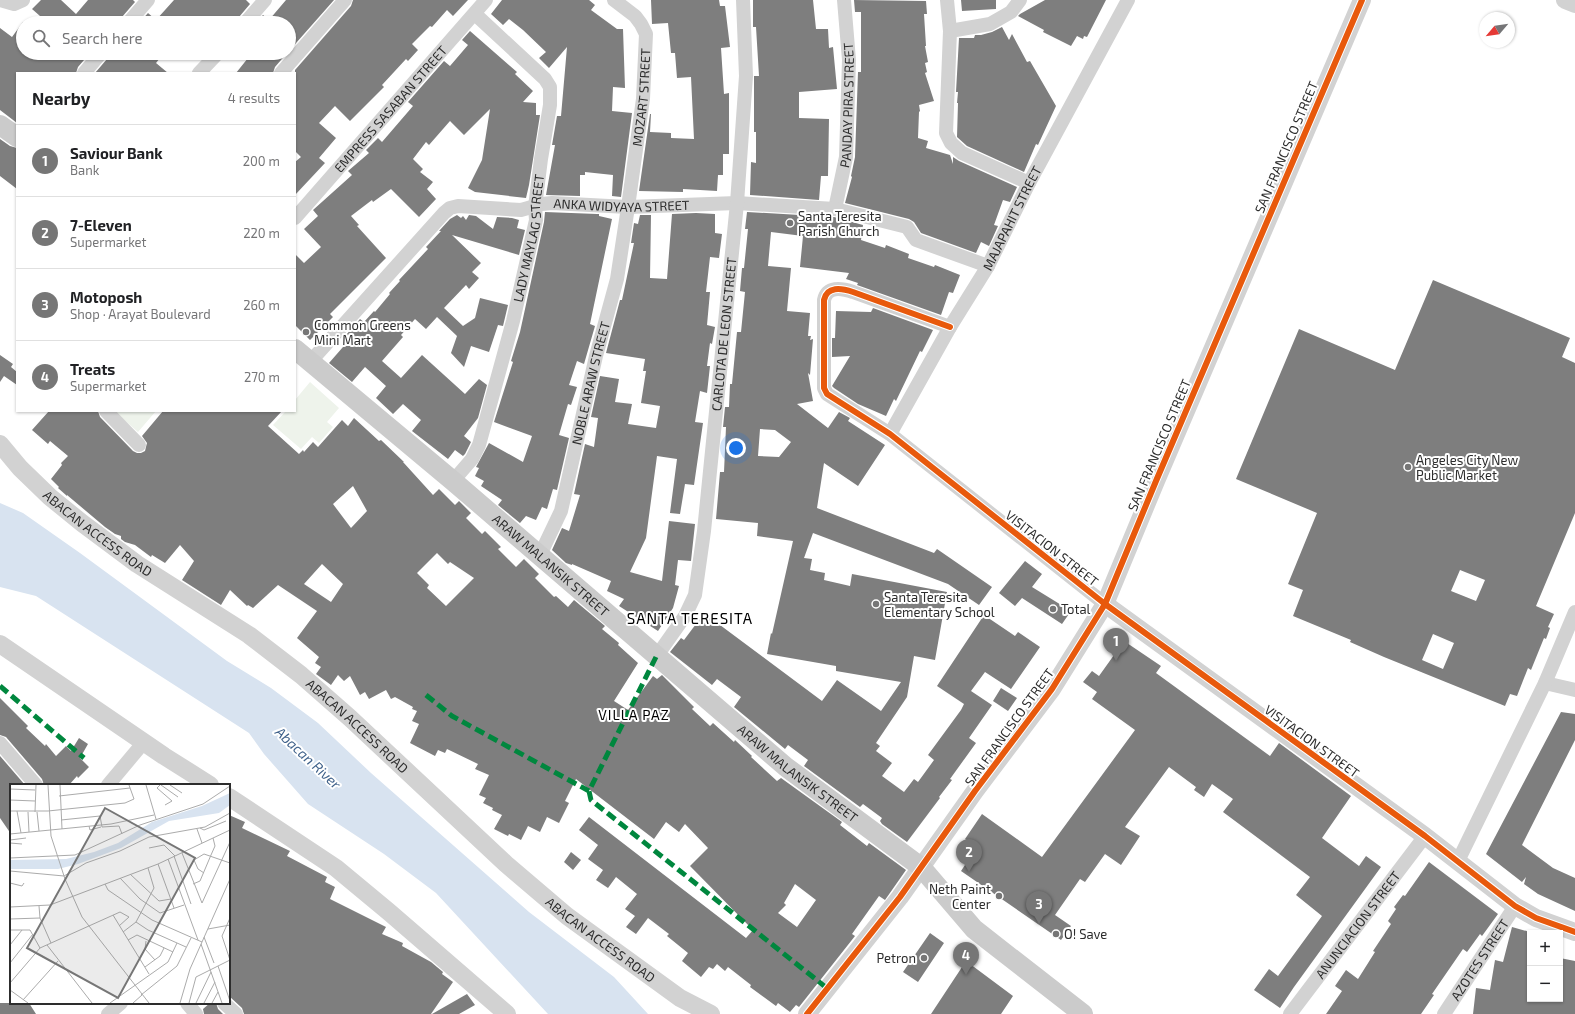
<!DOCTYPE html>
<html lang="en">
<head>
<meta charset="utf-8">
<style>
  :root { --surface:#fff; --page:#f2f2f2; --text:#202124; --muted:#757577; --line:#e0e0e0; --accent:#767676 }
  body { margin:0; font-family:"Exo 2",sans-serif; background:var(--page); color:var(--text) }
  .controls { position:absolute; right:12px; bottom:12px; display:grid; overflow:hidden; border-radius:0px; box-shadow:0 1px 3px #0004 }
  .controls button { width:36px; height:36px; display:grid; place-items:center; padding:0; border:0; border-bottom:1px solid var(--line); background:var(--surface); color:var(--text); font:20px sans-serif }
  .compass { position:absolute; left:1479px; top:12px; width:36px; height:36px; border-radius:50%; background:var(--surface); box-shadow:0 1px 3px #0004; rotate:241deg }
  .you { position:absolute; left:736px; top:448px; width:14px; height:14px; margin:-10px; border:3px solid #fff; border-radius:50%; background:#1a73e8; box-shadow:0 0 0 6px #1a73e833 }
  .badge { display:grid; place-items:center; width:26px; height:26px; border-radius:50%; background:var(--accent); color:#fff; font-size:13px; font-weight:700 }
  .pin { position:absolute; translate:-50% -33px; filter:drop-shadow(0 1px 2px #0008) }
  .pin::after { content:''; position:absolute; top:21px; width:14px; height:12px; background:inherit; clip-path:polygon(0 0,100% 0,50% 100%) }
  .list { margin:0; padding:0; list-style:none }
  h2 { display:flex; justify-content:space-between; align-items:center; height:52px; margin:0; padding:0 16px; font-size:17px }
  h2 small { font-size:13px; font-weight:400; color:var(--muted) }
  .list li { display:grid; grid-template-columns:26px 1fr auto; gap:12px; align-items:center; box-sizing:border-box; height:72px; padding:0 16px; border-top:1px solid var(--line) }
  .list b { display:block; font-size:15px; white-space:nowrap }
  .list p { margin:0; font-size:13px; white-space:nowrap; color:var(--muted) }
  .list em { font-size:13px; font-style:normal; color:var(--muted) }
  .icon { flex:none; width:22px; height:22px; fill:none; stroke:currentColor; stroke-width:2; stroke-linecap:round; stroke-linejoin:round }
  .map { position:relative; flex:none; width:1575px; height:1014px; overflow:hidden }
  .search { position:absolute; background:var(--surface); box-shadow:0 1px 3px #0004; left:16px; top:16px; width:280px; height:44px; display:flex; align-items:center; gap:10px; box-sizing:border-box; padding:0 14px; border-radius:22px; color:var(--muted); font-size:15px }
  .panel { position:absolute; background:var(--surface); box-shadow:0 1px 3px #0004; left:16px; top:72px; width:280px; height:340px; border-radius:0px }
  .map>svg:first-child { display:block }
  .green { fill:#eef3eb }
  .water { fill:#d8e3f0 }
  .building { fill:#7e7e7e; fill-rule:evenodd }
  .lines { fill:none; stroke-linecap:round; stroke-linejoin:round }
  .minor { stroke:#d2d2d2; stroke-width:14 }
  .tertiary { stroke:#d2d2d2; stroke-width:18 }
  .secondary { stroke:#cbcbcb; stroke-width:20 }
  .quiet { stroke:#00873e; stroke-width:5; stroke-dasharray:10 5; stroke-linecap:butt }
  .cycleway-casing { stroke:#fff; stroke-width:8 }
  .cycleway { stroke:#e8590c; stroke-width:6 }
  .poi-dot { fill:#767676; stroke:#fff; stroke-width:1.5 }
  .labels { text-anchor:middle; stroke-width:4; stroke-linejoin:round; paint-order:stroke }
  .street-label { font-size:13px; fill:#2d2d2d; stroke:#fff }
  .poi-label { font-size:13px; fill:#2d2d2d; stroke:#fff; text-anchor:start }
  .neighbourhood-label { font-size:14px; letter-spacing:1px; fill:#000; stroke:#fff }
  .water-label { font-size:14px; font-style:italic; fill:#3f618a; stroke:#fff }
  .quarter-label { font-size:15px; letter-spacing:1px; fill:#000; stroke:#fff }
  .inset-road { fill:none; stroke:#ababab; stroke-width:1 }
  .view { fill:#767676; fill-opacity:0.15; stroke:#767676; stroke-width:2 }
  .inset-edge { fill:none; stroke:#2d2d2d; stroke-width:2 }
</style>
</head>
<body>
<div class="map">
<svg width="1575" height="1014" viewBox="0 0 1575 1014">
  <rect width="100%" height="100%" fill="#fff"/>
  <path class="green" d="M310,382L339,408L327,422L333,427L319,443L312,437L301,449L273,425L285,412L284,411H295V400Z
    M114,411H156L138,432Z"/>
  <path class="water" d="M0,503L23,513L80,553L227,661L271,688L318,723L371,773L529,912L614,977L648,1014H548L436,893L384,854L308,804L264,754L249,733L36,596L0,587Z"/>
  <path class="building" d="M41,0H61L76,14L88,0H133L135,2L122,17L120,23H48L32,9Z
    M174,0H246L250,4L239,17L237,23H139L148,13L156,20Z
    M286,0H334L289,51V23H256L263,15L269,20Z
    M353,0H468L453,16L447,10L432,27L430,26L412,44L418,50L408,61L406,59L382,85L384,87L350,121L335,106L319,123L336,138L319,158L325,163L295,195V162L301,157L295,151V70L351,6Z
    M502,0H589L595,5L591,10L617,29H623L625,88L613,87L612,111L632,113L621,197L612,196L613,175L585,172V175H580V196L546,195L555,145H552L557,116H561L567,47L549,68L539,58L546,52L523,30L509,19L503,25L491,14Z
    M651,0H719L720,6H725L730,47L721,48L724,94L729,93V154H723V175H718L717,191L683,189V192L639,191L650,114H651L650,132L671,133V138L694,139L691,77L677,78L675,53H671L668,23L652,24Z
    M753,0H813L816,29H828L829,48L833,47L837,89L799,92V118L829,119L828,176H821L819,200L750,195L751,162L756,163V132H754V76H759L756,27H753Z
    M854,0L926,1L927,14H924L926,46H925L928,62L925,63L927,72L925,73L934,101L919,105L920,111L919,112L918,138L928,141L926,148L950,155L953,164V157L959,161L1017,187L1010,202L1003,200L994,225L998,226L989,246L981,242L976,253L921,233L914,222L909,219L845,203L852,177L851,176L855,157L858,72H861V12H855Z
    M961,0H996V9L962,11Z
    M1045,0H1106L1087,37L1084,36L1083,39L1077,36L1071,46L1043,32L1044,30L1018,16L1020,14Z
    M23,22V53H90L78,67L76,73H17V123L0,110V28L12,37Z
    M1002,27L1009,40L1012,34L1027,62L1030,61L1056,106L1038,145L1036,144L1024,172L967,146L957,137L958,103H957L958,92H956L959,38H974L975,35H981L992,32Z
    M470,31L517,72L515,74L533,91L523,102L536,103V115H540L529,185L526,198L475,192L468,188L482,160L490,109L464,135L450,121L429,145L426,142L413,159L423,169L420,172L433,182L427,189L436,199L419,217L391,189L373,202L372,200L351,216L359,225L357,226L386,258L330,314L333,317L310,340L295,325V254L304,263L321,247L304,229L318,216L313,210L352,175L348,171L369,153L366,150L378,138L382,142L413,106L408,102L444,61L450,66L468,45L462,40Z
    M109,53H164L156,63L168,73H95L107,59Z
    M252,53H287L275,67L273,73H236Z
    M0,139L10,146L17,148V189L0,176Z
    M545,212L597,214H599V216L612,219L590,324L595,326L584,364L577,361L569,385L577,387L571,405L568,404L559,435L569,438L557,490L553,489L547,509L542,507L536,520L526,516L520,523L498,505L502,500L481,486L484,481L475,476L479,468L476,467L489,443L523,462L532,436L494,422L513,362L511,361L520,332L544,222Z
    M747,212L834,217L863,225L861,240L885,248L886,245L909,254L908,258L934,267L935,265L960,275L953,293L949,292L941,315L857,285L858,283L846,279L849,273L800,267L803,236L771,232L768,266L791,268L787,311L810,313L808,336H811L810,340L813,339L810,375L808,373L813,401L797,404L828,428L839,412L850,418L848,421L885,445L858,486L824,463L817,508L934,553L937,549L992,587L979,605L948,584L813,533L804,558L812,559L810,570L825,573L824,580L850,586L852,574L947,592L935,660L914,656L907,697L876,743L880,746L876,751L892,763L882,776L904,792L914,779L918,782L934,760L928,755L961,710L964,704L937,686L984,615L1015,636L1018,632L1040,647L1011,689L985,672L971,691L992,705L969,738L976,743L950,779L952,780L939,797L940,798L907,842L882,824L880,821L882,818L863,804L860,807L804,766L808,760L788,745L785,749L734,707L741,697L717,679L712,685L670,652L681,638L684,640L705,612L721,624L720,625L822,701L837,680L881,711L901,682L836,671V666L767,654L771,633L772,634L793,541L757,536L758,523L716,519L720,472H724L726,427H723L725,407H729L730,384H732L737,332H741L745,292L740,291L742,268H744L748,229H745ZM760,429L775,430L791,442L779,457L758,456Z
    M696,213L715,214V233L722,234L719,258L710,257L706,292H710L707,325L715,327L712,344L710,343L707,366H710L707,393L700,391L695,422L703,423L694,485L685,484L680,514L670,513L677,459L657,456L646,538L630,572L662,581L669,521L695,524L691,561L678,560L675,585L679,586L673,608L658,631L619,606L624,599L607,591L611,581L572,564V565L566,563L552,550L562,528L569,531L580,495L574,494L585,444L594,447L598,418L591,417L600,376L619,379L615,402L632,404L628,424L656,428L660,406L641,403L646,371H643L645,359L606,353L620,300H622L634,243H631L634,223L638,224L640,215H651L650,278L667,279L672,214Z
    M457,215L461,218L463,216L466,220L469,215L476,216L493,229L497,217L512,218L519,220L517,228L525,230L519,255L452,235L481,263L472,272L479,278L469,289L466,285L444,308L463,326L475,318L480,298L508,305L503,326L498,325L489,352L471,346L464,367L451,353L457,336L437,317L426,329L415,319L401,335L403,337L382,361L401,378L422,355L465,394L479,379L487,385L478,418L464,436L471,442L465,454L463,456L455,450L448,459L412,431L421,420L403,404L393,414L376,398L386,386L365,367L352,382L329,363L350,339L346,335L360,319L364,322L374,311L375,312L390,294L389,293L400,281L399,280L428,249L426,247L441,231H439L450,219Z
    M1433,280L1570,338L1562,357L1575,363V513L1536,606L1554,614L1548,627L1550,628L1546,639L1544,638L1531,670L1528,668L1517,696L1510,694L1505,706L1384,657L1350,642L1351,640L1293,616L1303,590L1288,584L1317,513L1236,479L1299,329L1395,370ZM1460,570L1485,580L1476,601L1451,591ZM1433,634L1454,643L1443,669L1422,660Z
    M873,308L933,330L922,352L920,351L896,401L894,399L886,416L858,404L834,388L832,386L850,356L832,357V338H835L836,311L871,312Z
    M0,355L13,364L11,367L17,372V385L4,376L0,382Z
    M49,411H98L100,417L133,451L137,453H141L145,451L147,443L142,436L163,411H282L268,426L299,454L303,450L304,452L313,442L318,447L342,420L348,426L354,418L379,441L381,440L404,462H403L433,495L439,489L455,505L459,501L471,513L466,518L482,534L485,531L501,547L498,549L516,567L524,559L539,574L535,578L554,597L556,596L568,607L574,600L605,626L602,629L619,643L618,645L638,663L614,701L628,710L653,676L657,679L662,675L694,707L692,709L710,726L713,723L734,742L735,740L752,756L751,757L777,781L781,778L842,822L840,825L867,846L869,843L906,870L885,900L879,896L852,934L855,936L799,1007L796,1005L790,1012L778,1003L776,1006L750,987L751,985L728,967L725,971L717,964L713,969L709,967L701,977L682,961L688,953L667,936L669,934L648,918L636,934L626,927L635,916L625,909L637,894L616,877L608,888L596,880L603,870L588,859L598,845L579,830L589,817L746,938L753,930L690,866L708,848L685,824L679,832L666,822L654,839L576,779L565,801L569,803L559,823L547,817L540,832L528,826L521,840L509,834L508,836L494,829L502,815L492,810L493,808L483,803L486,798L479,795L489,775L475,769L478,764L447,749L445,753L438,750L435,756L410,743L419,724L412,721L417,711L412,709L413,707L395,697L391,699L386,690L369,699L365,692L360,695L350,676L344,681L338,675L331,685L316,674L321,667L315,663L319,657L297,638L317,611L278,585L253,608L248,605L247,606L230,590L221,605L182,580L194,561L180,545L165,563L152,555L151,557L135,545L125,542L121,539V536L115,534L105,527L67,495V496L58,488L59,487L51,479L62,465L61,463L68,456L50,441L48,444L32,430ZM353,486L367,511L351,528L333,504ZM437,553L448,564L450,562L474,578L446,606L427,588L429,585L417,573ZM322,564L343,584L331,602L304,584ZM795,884L816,900L797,927L778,913L786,905L784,903Z
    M1025,561L1042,574L1032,587L1071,611L1062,624L1022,598L1015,606L999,593Z
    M1124,641L1161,666L1156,673L1270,756L1279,743L1351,796L1322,838L1359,866L1366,856L1381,867L1294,987L1280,1008L1254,990L1269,969L1278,976L1322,916L1296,895L1310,877L1223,812L1233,799L1212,784L1204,797L1194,790L1196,787L1169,767L1125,827L1140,836L1121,865L1105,854L1085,882L1080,879L1055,915L1071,926L1061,940L961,871L977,847L965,839L982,814L1042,857L1135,730L1092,699L1097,692L1083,682L1092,671L1099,676Z
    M1001,688L1017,698L1008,711L993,701Z
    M0,698L28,726L26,728L45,746L46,744L56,756L66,746L71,751L79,738L88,744L80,758L89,767L78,778L77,776L69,785H44L42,779L6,737L0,735Z
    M1561,712L1575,714V740L1522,845L1553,868L1575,878V911L1538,894L1524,884L1526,877L1522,882L1486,854Z
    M0,756L25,785H11V834L0,818Z
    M229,815L245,822L242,828L290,851L287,856L327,877L325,882L335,887L330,899L386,927L382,934L403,943L402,946L431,962L443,972L442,974L453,982L431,1014H244L242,1008L229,996Z
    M571,852L581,860L573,870L564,862Z
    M1429,862L1498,914L1482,936L1480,934L1467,952L1463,949L1432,994L1434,995L1421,1014H1326L1342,991L1335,986L1346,970L1358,979L1375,952L1373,951L1391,924L1388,921L1396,909L1394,907L1403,895L1405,896Z
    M1512,927L1530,932V999H1560V958L1575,961V1014H1473L1476,988L1490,990L1495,960L1503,962Z
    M930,933L944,943L918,982L903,972Z
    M966,961L1013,996L1001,1014H931Z
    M467,994L475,1005L459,1014H432Z
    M0,1003H29L36,1014H0Z
    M210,1003H216L218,1009L223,1014H204L203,1009Z"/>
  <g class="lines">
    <g class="minor">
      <path d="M0,0L14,4L23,0"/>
      <path d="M947,0L950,31L946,133L951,143L962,153L1029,183"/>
      <path d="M128,23L148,0"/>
      <path d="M245,23L265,0"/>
      <path d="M950,31L990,24L1011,12L1020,0"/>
      <path d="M84,73L101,53"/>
      <path d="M199,73L218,53"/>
      <path d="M281,73L345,0"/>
      <path id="s1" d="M835,209L846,157L849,60L844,0"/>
      <path id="s2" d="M295,218L486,0"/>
      <path d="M950,327L853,292C841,288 827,286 824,300V388L827,394L890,434L1105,604"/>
      <path id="s3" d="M310,362L444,213L450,208L458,206L521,210L542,204L552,203L628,207L737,203L835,209L907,227L916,240L988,266"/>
      <path d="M106,411L139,445"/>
      <path id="s4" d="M890,434L950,327L988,266L1029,183L1128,0"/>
      <path id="s5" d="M453,481L472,459L479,445L513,321L536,220L535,207L541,159L550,105V87L545,79L475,14"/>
      <path id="s6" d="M540,555L561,511L596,356L617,279L628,207L643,99L646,34L641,24L635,16L614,0"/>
      <path id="s7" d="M656,657L685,616L695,595L704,531L737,203L746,76L743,0"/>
      <path d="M1545,683L1575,690"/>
      <path d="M0,743L36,785"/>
      <path d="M108,785L144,742"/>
      <path d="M1458,861L1545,683L1575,612"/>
      <path d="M187,1003L196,1014"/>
      <path d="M224,1003L236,1014"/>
      <path d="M108,1014L121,1003"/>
      <path id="s8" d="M1290,1014L1425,836"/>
      <path id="s9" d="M1444,1014L1515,906"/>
    </g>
    <g class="tertiary">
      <path d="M1565,0L1575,4"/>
      <path id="s10" d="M0,444L20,468L50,497L82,523L137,564L249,635L301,675L350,718L506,864L567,916L680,998L711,1014"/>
      <path d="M1105,604L1425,836L1515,906L1536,918L1575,932"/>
      <path d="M0,644L164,756L210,785"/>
      <path d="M229,797L336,868L389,912L507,1014"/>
      <path d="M807,1014L900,897L975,791L1052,689L1105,604L1156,481L1362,0"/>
    </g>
    <g class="secondary">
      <path d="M0,125L17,137"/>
      <path id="s11" d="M295,349L453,481L786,767L921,867L974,929L1083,1014"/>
    </g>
    <path class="quiet" d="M656,657L589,791L591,800L828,989
      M0,686L84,758
      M426,695L452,716L589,791"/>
    <g class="cycleway-casing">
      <path id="cycleway" d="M950,327L853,292C841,288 827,286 824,300V388L827,394L890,434L1105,604L1425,836L1515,906L1536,918L1575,932
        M807,1014L900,897L975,791L1052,689L1105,604L1156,481L1362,0"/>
    </g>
    <use href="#cycleway" class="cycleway"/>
  </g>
  <g class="poi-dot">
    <circle cx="790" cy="223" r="4"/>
    <circle cx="306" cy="332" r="4"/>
    <circle cx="1408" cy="467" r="4"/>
    <circle cx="876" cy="604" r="4"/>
    <circle cx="1053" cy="609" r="4"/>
    <circle cx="999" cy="896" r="4"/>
    <circle cx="1056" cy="934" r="4"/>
    <circle cx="924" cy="958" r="4"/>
  </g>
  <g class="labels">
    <g class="street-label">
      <text dy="5" stroke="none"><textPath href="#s6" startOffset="471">MOZART STREET</textPath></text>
      <text dy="5" stroke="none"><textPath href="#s1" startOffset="105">PANDAY PIRA STREET</textPath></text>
      <text dy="5" stroke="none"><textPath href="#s2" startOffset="145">EMPRESS SASABAN STREET</textPath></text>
      <text transform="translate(1286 147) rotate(-67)" y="5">SAN FRANCISCO STREET</text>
      <text dy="5" stroke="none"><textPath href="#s3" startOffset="381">ANKA WIDYAYA STREET</textPath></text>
      <text dy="5" stroke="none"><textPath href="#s4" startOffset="248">MAJAPAHIT STREET</textPath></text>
      <text dy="5" stroke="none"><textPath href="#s5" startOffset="258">LADY MAYLAG STREET</textPath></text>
      <text dy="5" stroke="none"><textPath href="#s7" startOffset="336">CARLOTA DE LEON STREET</textPath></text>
      <text dy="5" stroke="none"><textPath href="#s6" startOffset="180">NOBLE ARAW STREET</textPath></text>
      <text transform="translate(1159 445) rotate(-67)" y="5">SAN FRANCISCO STREET</text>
      <text dy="5" stroke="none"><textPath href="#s10" startOffset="133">ABACAN ACCESS ROAD</textPath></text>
      <text transform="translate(1052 548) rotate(38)" y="5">VISITACION STREET</text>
      <text dy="5" stroke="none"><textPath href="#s11" startOffset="335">ARAW MALANSIK STREET</textPath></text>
      <text dy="5" stroke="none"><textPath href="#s10" startOffset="457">ABACAN ACCESS ROAD</textPath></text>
      <text transform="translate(1009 727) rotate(-54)" y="5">SAN FRANCISCO STREET</text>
      <text transform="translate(1312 741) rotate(36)" y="5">VISITACION STREET</text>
      <text dy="5" stroke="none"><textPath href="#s11" startOffset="658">ARAW MALANSIK STREET</textPath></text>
      <text dy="5" stroke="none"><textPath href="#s8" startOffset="112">ANUNCIACION STREET</textPath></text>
      <text dy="5" stroke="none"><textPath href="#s10" startOffset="781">ABACAN ACCESS ROAD</textPath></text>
      <text dy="5" stroke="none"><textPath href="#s9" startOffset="65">AZOTES STREET</textPath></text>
    </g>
    <g class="poi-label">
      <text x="798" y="221">Santa Teresita<tspan x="798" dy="15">Parish Church</tspan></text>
      <text x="314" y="330">Common Greens<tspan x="314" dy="15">Mini Mart</tspan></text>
      <text x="1416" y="465">Angeles City New<tspan x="1416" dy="15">Public Market</tspan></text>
      <text x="884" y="602">Santa Teresita<tspan x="884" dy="15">Elementary School</tspan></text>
      <text x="1061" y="614">Total</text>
      <text x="991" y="894" text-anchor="end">Neth Paint<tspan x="991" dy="15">Center</tspan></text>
      <text x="1064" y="939">O! Save</text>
      <text x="916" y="963" text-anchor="end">Petron</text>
    </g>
    <g class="neighbourhood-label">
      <text x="634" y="720">VILLA PAZ</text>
    </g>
    <g class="water-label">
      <text transform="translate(308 758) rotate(43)" y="5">Abacan River</text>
    </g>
    <g class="quarter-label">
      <text x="690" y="624">SANTA TERESITA</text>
    </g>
  </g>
  <g transform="translate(10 784)">
    <rect width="220" height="220" fill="#fff"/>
    <path d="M220,9V21L209,29L159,37L111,64L68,80L48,85H0V76L56,75L84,68L108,59L142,38L192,22Z" fill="#d8e3f0"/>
    <path class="inset-road" d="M38,1L41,52L55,95L72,133L139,219M50,1L52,45M136,1L146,35M150,1L147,4L162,17L155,21M151,1L168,13M160,1L172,9M0,5L25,6M49,12L120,4M0,16L25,17M0,27H38L115,19L124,15L119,1M7,27L11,49M18,28L19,48M25,28L26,1M27,28L29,47M51,36L90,32L92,43L109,42L112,50M79,42L80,46L91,43M190,44L194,46L216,37M187,45L192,59M0,50L101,40L144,31M0,56L16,54M0,59L12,60M139,64L154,61L165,72M172,69L192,119L220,58M164,72L181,120M0,74L65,71L130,41L193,20L220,2M158,75L188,156M148,80L164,124M0,87L54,92L76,79L110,67L139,53L195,43L220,29M194,89L188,85L184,76L194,70L220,79M120,90L149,117L161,115M110,94L130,115L150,129L174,121M0,99L12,102L14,99M95,100L98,106L142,136L192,158M183,100L190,97L201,71L205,62L203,54M29,122L30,134M0,123L40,121L148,80L220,46M103,131L139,190M220,134L212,152L220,176M0,135L30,134L41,159M126,138L138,146L176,163M198,145L220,141M0,146H20L30,164M113,148L126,138L144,104L138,84M194,153L204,179M118,156L127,151L163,168M136,157L135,165L145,176M191,160L212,219M0,161L12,146M37,161L82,219M0,179L23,150M208,182L220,217M135,183L150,172L154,164M0,199L30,164L110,128L119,133L109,142M0,206L18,219M131,211L167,182L181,154M13,216L48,177M100,219L158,178L167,159M123,219L132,211M170,219L180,185L220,95M179,219L186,193L220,176M186,219L201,188M194,219L205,198M202,219L208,208"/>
    <path class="view" d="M95,24L185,74L108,214L17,164Z"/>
    <rect width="220" height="220" class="inset-edge"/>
  </g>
</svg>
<div class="controls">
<button>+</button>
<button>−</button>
</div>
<svg class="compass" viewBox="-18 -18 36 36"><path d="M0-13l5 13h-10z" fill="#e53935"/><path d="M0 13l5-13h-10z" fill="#757577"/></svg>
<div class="you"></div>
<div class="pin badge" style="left:1116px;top:661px">1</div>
<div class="pin badge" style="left:969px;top:872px">2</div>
<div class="pin badge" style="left:1039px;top:924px">3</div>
<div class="pin badge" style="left:966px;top:975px">4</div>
<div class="search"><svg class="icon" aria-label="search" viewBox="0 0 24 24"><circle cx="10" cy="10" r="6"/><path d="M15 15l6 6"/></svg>Search here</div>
<section class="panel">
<h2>Nearby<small>4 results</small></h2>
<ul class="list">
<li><span class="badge">1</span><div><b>Saviour Bank</b><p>Bank</p></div><em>200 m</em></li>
<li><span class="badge">2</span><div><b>7-Eleven</b><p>Supermarket</p></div><em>220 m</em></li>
<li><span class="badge">3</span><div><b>Motoposh</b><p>Shop · Arayat Boulevard</p></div><em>260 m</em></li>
<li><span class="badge">4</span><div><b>Treats</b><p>Supermarket</p></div><em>270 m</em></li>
</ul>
</section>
</div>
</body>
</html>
